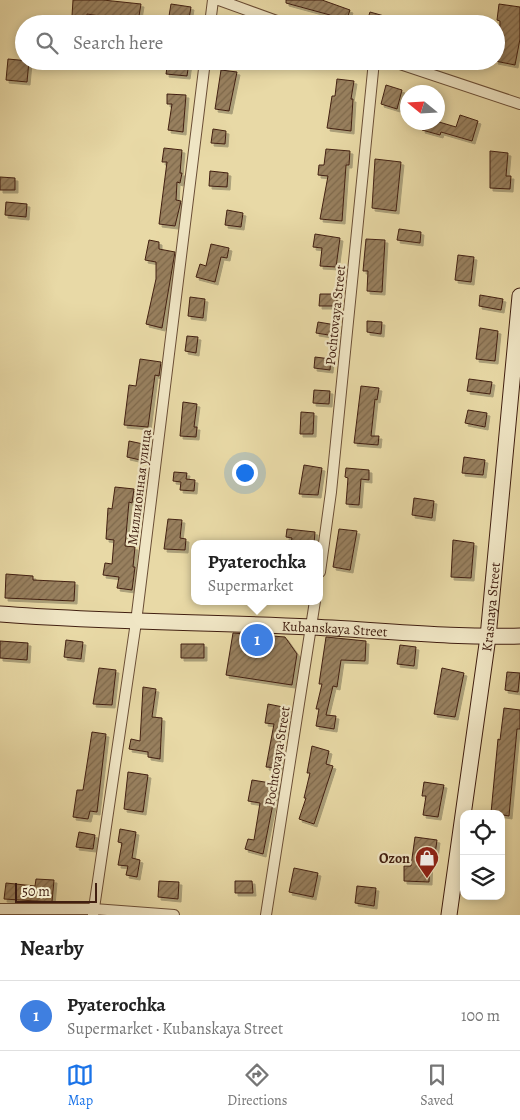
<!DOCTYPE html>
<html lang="en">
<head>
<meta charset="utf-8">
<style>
  :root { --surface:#fff; --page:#f2f2f2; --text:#222; --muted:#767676; --line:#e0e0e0; --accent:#1a73e8 }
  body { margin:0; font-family:Alegreya,serif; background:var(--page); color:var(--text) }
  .controls { position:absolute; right:15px; bottom:15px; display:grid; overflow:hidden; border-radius:10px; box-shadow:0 2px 8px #0003 }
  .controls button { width:45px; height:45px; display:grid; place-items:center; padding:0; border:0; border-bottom:1px solid var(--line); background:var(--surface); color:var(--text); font:25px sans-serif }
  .compass { position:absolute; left:400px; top:85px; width:45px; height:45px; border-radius:50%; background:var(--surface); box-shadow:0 2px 8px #0003; rotate:288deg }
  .scale { position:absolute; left:15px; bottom:12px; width:82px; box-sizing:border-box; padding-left:5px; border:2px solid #411f11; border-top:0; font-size:14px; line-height:18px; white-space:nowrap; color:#411f11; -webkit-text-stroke:4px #f0e6c5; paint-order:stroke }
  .you { position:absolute; left:244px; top:472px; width:18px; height:18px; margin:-12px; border:4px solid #fff; border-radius:50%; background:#1a73e8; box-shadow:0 0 0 8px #1a73e833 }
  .badge { display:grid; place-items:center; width:32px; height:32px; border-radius:50%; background:var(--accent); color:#fff; font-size:16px; font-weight:700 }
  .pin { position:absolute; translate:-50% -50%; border:2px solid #fff; box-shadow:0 1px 5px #0006 }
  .popup { position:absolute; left:191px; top:540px; width:132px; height:65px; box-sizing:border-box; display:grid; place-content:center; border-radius:10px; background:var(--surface); filter:drop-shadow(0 1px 4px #0005); font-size:16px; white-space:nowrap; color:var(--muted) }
  .popup b { font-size:19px; color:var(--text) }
  .popup::after { content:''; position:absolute; left:50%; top:100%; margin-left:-10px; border:10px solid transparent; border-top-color:var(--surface) }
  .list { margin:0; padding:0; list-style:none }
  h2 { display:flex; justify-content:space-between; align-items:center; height:65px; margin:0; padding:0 20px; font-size:21px }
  h2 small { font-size:16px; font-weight:400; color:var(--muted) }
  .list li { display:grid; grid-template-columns:32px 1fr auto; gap:15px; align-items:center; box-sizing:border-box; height:70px; padding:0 20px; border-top:1px solid var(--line) }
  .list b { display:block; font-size:19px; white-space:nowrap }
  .list p { margin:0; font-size:16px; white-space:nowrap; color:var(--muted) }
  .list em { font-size:16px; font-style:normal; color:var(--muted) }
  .icon { flex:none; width:28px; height:28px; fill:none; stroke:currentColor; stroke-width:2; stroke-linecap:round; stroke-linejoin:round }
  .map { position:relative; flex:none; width:520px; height:915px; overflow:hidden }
  .search { position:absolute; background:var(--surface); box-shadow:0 2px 8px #0003; left:15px; right:15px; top:15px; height:55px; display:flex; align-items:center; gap:12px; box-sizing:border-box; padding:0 18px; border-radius:28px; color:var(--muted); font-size:19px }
  .sheet { height:135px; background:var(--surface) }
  nav { display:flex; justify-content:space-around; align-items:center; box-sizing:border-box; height:70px; border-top:1px solid var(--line); background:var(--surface); font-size:14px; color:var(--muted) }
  nav a { display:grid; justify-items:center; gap:2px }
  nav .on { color:var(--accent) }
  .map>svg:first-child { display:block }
  .building { fill:url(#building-hatch); stroke:#411f11; filter:url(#shadow) }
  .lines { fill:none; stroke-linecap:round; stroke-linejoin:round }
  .street-casing { stroke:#6b4e36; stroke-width:12 }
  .secondary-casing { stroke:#411f11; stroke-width:17 }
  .street { stroke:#f0e6c5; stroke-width:10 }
  .secondary { stroke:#f0e6c5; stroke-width:15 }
  .labels { text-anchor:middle; stroke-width:4.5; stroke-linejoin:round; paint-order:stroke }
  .street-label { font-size:14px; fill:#411f11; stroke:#f0e6c5 }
  .poi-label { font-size:14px; font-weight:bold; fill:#411f11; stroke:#f0e6c5; text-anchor:end }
</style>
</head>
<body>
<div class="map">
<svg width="520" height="915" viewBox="0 0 520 915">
  <defs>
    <pattern id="building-hatch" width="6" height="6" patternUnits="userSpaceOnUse" patternTransform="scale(1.25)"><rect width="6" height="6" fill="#98805e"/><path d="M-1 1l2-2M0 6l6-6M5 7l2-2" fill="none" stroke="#7e684c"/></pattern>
    <filter id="shadow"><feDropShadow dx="3" dy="3" stdDeviation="0" flood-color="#0004"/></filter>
  </defs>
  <rect width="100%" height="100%" fill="#e8d9a6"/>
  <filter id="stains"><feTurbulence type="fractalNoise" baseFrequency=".004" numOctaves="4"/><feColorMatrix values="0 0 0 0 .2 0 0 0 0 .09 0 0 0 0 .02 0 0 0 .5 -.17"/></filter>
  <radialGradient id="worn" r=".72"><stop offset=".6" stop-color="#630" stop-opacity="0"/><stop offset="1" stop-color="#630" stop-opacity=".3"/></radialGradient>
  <path class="building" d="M73,0H103L141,4L138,22L87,14V16H72Z
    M286,0H322L350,10L345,24H338L328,20L330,15L286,3Z
    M171,4L191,7L189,19L169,16Z
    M499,4L520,7V39L515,65L495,61L499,51L500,21L497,20Z
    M370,12L402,21V24H366Z
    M8,59L29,61L27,82L6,80Z
    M168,61L189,62L187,76L166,74Z
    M221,70L237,72L229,111L215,109Z
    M337,79L354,81L351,99H353L351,131L327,128L332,96H335Z
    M386,85L402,90L397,109L381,104Z
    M167,94L186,95L183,132L168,130L172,104H167Z
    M460,115L478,121L472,141L441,132L440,135L422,130L424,122H439L456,127Z
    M213,129L226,131L225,144L211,143Z
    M164,148L182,150L180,173H182L180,183L177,182L176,200L181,201L175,226L159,224L167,162H162Z
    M326,149L350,151L349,165H346L342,221L320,219L328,176L318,175L319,165H324Z
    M490,151L508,153L506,176H511L510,189L490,188Z
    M375,159L401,162L396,211L372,208Z
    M210,171L228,173L227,187L209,186Z
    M0,177L15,178V190H0Z
    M6,202L27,204L26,217L5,215Z
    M227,210L243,213L241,227L225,225Z
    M399,229L421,232L420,243L397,240Z
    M315,234L340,238L336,267L320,266L322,248L313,247Z
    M366,239L385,240L382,292L367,291L368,271H363Z
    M149,240L159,242V249L175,252L162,328L146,324L156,279V262L145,260Z
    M211,244L229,248L227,258L221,257L215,282L196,277L200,264L206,266Z
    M458,255L474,257L471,282L455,280Z
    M320,294H337V306H319Z
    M480,295L503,299L501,310L479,306Z
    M190,297L205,299L203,318L188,316Z
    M367,321L382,322L381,334L367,332Z
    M318,322L336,325L335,336L316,333Z
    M480,328L498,331L495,361L476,359Z
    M187,336L198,337L196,353L185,351Z
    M315,357L331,359L330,370L314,368Z
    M140,359L161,362L159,376L155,375L148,427L124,425L129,385L136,386Z
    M469,379L492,382L490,394L467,391Z
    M361,386L379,388L377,400L375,399L371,436H379L378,445L354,443Z
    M314,390L330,391L329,404L313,403Z
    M183,402L197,404L194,427H197L196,437L180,436Z
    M468,410L487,413L485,427L465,423Z
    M301,412L314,413L313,434H300Z
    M129,441L148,445L145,461L127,457Z
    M464,457L485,460L483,475L462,473Z
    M304,465L322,468L318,495L299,494Z
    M346,468L369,470V480L361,479L359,505L346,504L348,478L345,477Z
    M174,472L187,473L186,479L195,480L194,491L180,490L181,482L173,481Z
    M115,487L134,489L132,503L129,502L125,546L135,547L133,567H135L132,590L117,588L119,577L103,575L105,563L112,564L114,540L106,539L108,508L112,509Z
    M414,498L434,501L432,518L412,515Z
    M168,519L182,520L180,538L186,539L185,550L164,549Z
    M287,529L315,532L314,544H291L292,538L286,537Z
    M339,529L357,531L350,570L333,567Z
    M453,540L474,543L471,578L451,577Z
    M6,574L33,576V580L75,582L74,601L5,598Z
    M233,633L285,637L297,654L292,685L226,675Z
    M326,637L366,641L365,661L341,660L337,687L333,686L326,715L336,716L334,729L316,726L319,709H316L322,684H319Z
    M66,640L83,642L81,659L64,657Z
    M0,641L28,643L27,660L0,658Z
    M181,644H204V658H181Z
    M400,645L416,647L414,666L397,664Z
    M99,668L116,670L112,705L93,704Z
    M442,668L464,673L455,717L434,714Z
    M507,672L520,673L518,692L505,690Z
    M143,687L156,689L152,717L162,718L160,759L148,757V752L129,749L131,739L140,741Z
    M268,704L288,708L277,757H280L279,768L266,767L274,724L265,723Z
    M504,708L520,710V729H517L509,816L491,813L498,739L500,740Z
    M92,732L106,734L97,812L90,811L88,819L73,817L77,790H83Z
    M312,746L329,751L326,764L333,766L314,824L299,819L306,798H304L310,773H307Z
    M128,772L148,775L143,812L124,809Z
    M252,780L277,784L263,854L245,849L248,839L254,840L260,803L248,801Z
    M424,782L444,785L438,817L423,815L426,796H422Z
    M120,829L136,832L132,858L140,860L137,877L126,875L128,866L118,865L122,843L118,842Z
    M79,832L95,835L93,849L76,847Z
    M415,837L437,840L435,855L430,854L429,882L404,881V866H411Z
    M294,868L318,873L313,897L289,892Z
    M36,879L54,880L52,902L4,899L6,883L35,886Z
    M159,881L179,882L178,899L158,897Z
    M235,881H252L253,893H235Z
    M357,886L376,888L374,906L355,903Z"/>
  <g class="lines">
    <g class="street-casing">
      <path id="street" d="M219,0L285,24
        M210,24L213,0
        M391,61L520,104
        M320,572L331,492L374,61
        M0,909H94L174,915
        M93,915L136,622L205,61
        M266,915L315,601"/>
    </g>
    <g class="secondary-casing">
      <g id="secondary">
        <path id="s1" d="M0,614C104,622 207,622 311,627C381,630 450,638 520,636"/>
        <path id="s2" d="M449,915L488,637L520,296"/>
      </g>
    </g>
    <use href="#street" class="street"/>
    <use href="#secondary" class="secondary"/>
  </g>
  <defs>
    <g id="shop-pin" transform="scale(1.25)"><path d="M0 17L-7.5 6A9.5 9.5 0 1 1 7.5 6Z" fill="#8f2418" stroke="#f0e6c5"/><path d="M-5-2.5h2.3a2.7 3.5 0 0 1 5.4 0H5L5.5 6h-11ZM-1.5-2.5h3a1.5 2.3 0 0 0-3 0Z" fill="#fff"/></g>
  </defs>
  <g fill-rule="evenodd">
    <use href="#shop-pin" x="427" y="858"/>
  </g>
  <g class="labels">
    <g class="street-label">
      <text transform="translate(335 315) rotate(-84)" y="5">Pochtovaya Street</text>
      <text transform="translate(139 487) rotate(-83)" y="5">Миллионная улица</text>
      <text dy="5" stroke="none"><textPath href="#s2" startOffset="311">Krasnaya Street</textPath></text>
      <text dy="5" stroke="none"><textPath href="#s1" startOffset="335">Kubanskaya Street</textPath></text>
      <text transform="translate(277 756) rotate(-81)" y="5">Pochtovaya Street</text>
    </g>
    <g class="poi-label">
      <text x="410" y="863">Ozon</text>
    </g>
  </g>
  <rect width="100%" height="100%" filter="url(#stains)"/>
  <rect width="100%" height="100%" fill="url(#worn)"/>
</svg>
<div class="controls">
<button><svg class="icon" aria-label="locate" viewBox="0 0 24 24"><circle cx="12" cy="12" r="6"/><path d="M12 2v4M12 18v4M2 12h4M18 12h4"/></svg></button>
<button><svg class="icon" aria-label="layers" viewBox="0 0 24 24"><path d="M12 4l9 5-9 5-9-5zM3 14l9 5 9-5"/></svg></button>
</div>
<svg class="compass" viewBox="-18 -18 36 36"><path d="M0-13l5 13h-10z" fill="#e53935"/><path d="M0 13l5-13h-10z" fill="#767676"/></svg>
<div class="scale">50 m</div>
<div class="you"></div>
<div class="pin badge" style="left:257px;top:640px;background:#3f7fe0">1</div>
<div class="popup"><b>Pyaterochka</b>Supermarket</div>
<div class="search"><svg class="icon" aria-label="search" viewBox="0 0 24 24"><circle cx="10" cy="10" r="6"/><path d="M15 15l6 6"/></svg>Search here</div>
</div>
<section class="sheet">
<h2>Nearby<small></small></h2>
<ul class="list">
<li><span class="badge" style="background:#3f7fe0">1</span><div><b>Pyaterochka</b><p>Supermarket · Kubanskaya Street</p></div><em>100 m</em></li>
</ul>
</section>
<nav>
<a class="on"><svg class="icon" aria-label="map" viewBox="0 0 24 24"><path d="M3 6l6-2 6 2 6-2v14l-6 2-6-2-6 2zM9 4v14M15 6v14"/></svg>Map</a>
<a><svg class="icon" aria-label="directions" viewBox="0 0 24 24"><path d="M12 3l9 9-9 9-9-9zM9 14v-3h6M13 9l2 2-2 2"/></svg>Directions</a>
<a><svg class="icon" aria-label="saved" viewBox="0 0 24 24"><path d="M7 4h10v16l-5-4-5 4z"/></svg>Saved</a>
</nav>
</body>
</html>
